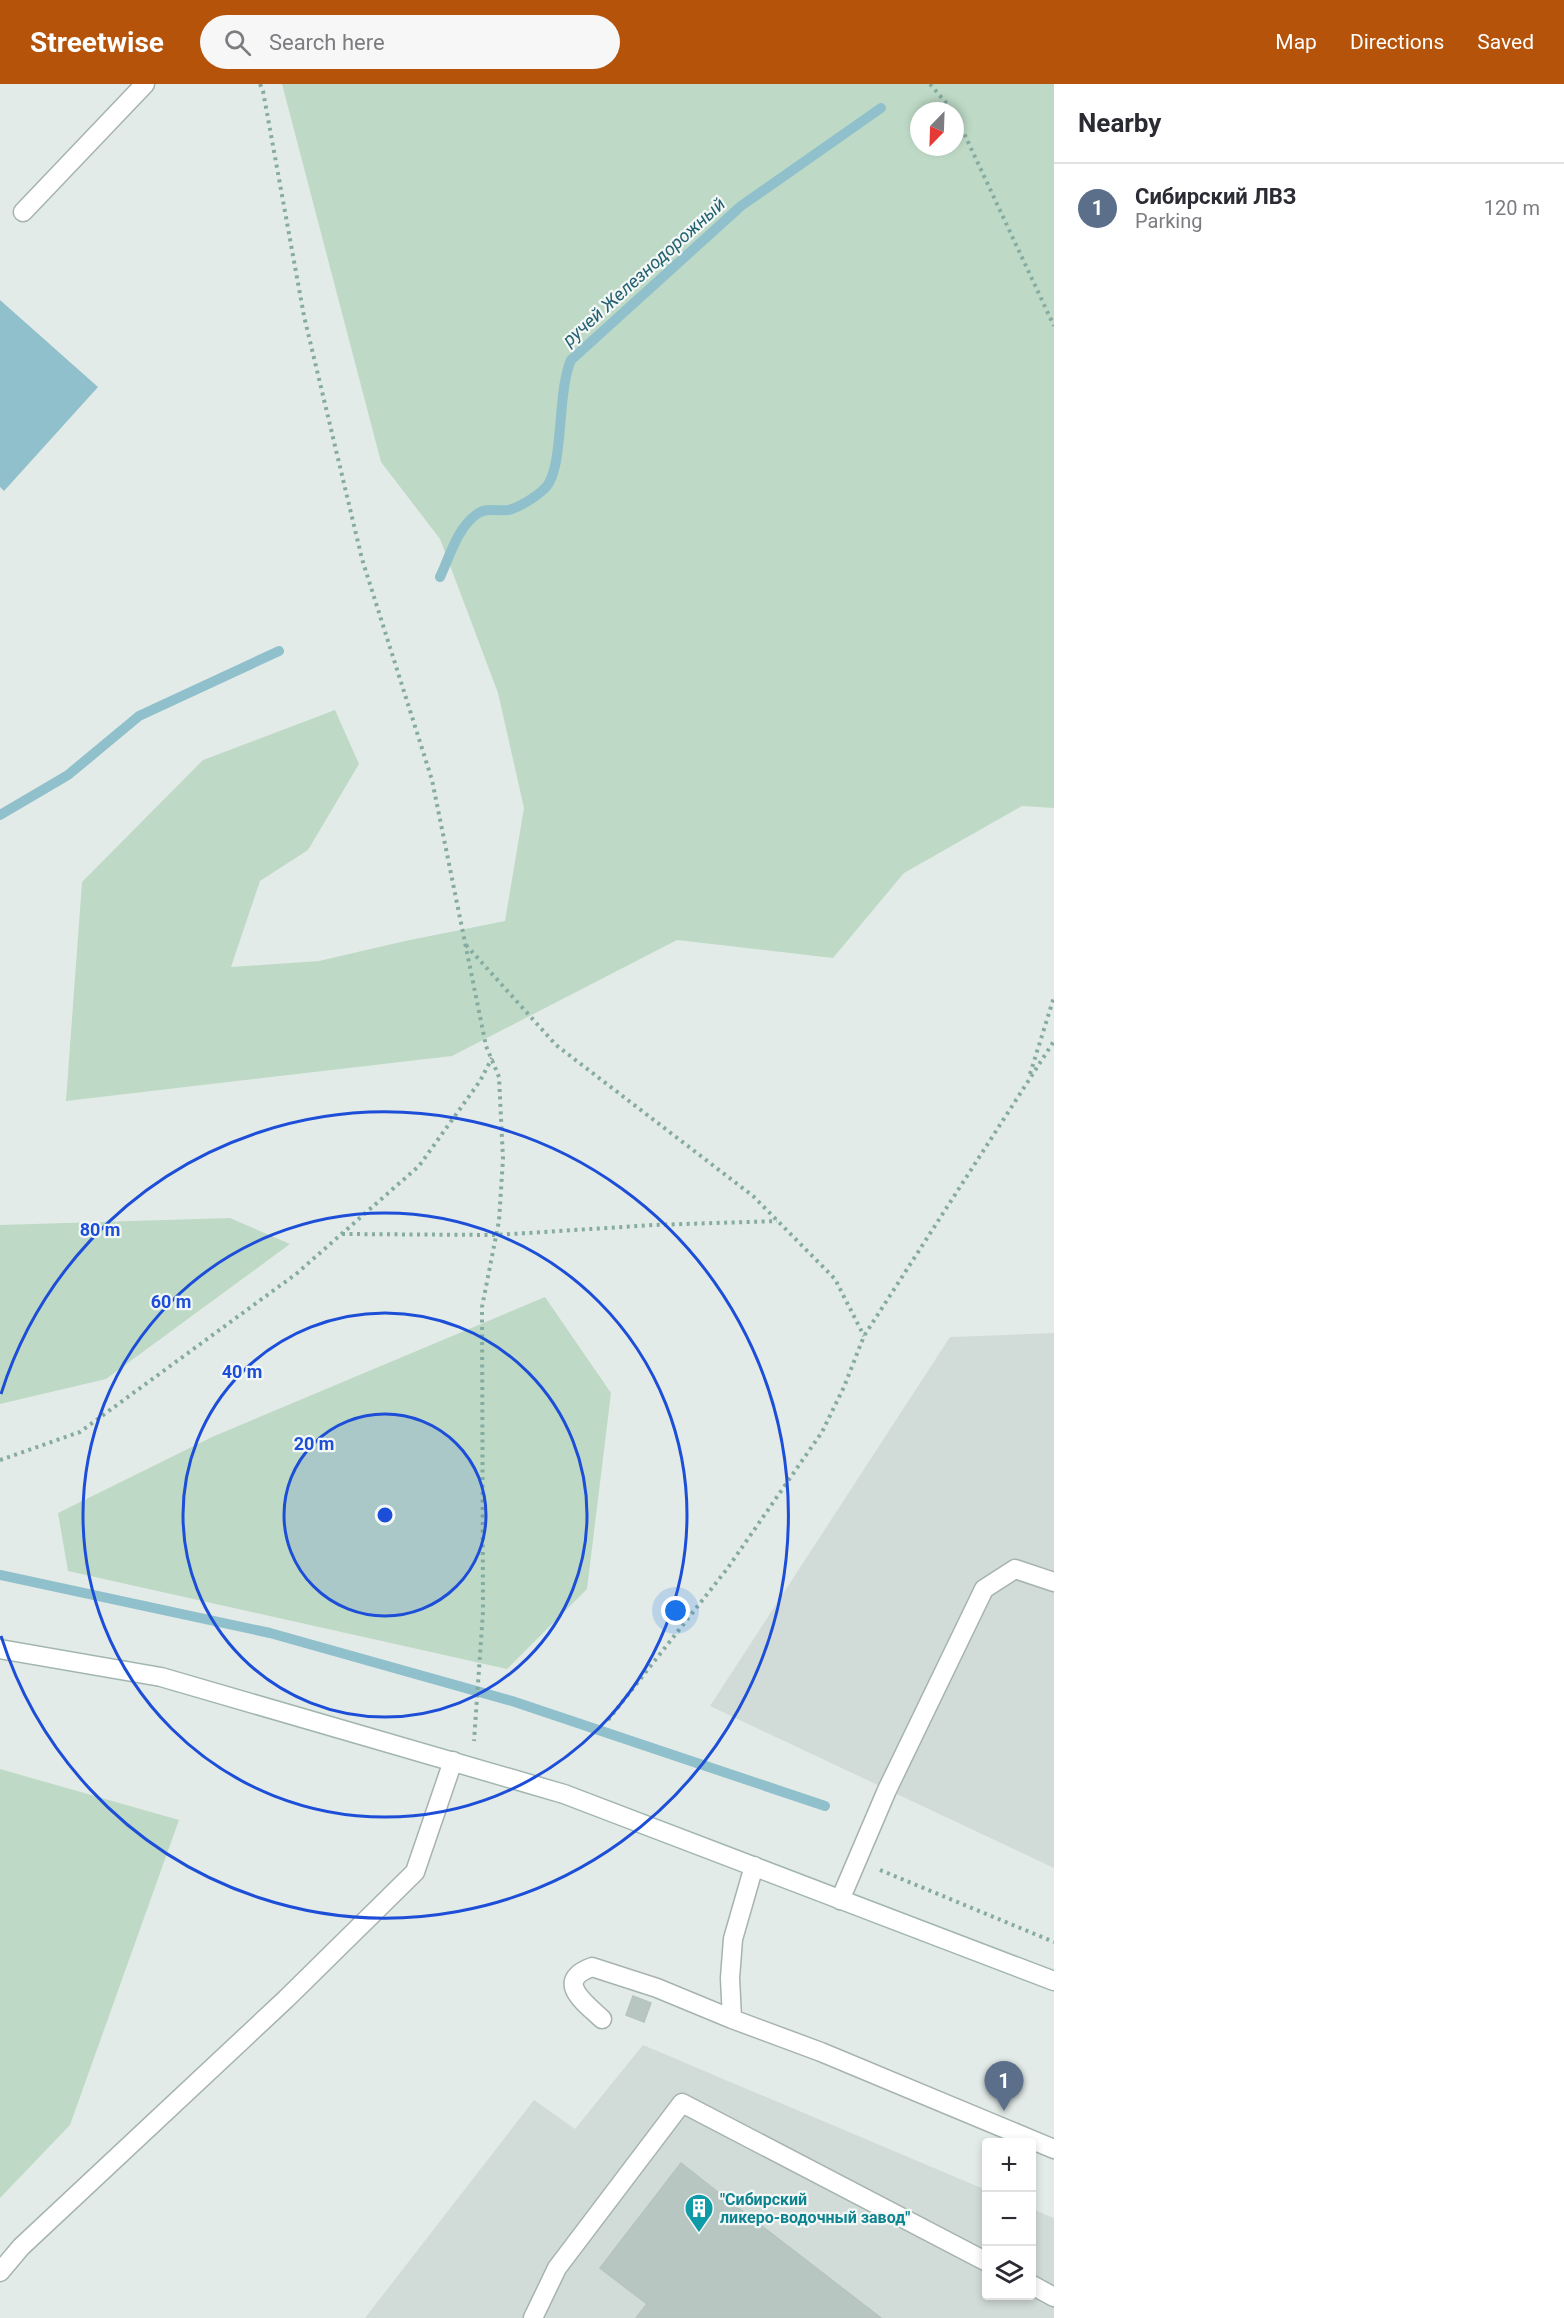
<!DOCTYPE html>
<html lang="en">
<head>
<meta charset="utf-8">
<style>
  :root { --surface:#fff; --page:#f7f7f7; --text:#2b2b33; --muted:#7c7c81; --line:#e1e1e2; --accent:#b45309 }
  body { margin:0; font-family:Roboto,sans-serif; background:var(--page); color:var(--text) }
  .controls { position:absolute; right:18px; bottom:18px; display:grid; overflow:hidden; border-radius:6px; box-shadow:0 3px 9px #0003 }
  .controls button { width:54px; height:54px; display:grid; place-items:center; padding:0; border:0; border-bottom:2px solid var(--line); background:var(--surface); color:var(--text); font:30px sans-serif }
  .compass { position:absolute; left:910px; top:18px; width:54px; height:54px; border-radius:50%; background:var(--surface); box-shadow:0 3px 9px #0003; rotate:203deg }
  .you { position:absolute; left:676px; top:1527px; width:21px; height:21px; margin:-15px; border:4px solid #fff; border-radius:50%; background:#1a73e8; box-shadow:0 0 0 9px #1a73e833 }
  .badge { display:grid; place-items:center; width:39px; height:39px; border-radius:50%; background:var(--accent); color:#fff; font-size:20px; font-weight:700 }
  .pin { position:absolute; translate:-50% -50px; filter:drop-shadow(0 2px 3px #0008) }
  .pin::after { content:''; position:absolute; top:32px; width:21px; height:18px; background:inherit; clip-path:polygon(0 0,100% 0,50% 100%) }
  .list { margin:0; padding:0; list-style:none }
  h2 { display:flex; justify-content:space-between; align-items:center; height:78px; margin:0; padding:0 24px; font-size:26px }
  h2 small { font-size:20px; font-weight:400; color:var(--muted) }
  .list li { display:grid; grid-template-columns:39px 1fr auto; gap:18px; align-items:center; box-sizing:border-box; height:90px; padding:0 24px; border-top:2px solid var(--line) }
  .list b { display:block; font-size:22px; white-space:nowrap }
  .list p { margin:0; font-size:20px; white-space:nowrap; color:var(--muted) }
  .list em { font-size:20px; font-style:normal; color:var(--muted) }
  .icon { flex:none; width:33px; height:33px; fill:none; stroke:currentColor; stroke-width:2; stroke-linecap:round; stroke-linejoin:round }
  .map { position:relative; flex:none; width:1054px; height:2234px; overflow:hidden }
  header { display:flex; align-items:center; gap:36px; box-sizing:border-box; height:84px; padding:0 30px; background:var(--accent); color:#fff }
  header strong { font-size:28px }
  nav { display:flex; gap:33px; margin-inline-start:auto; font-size:21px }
  .search { width:420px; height:54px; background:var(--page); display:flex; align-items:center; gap:15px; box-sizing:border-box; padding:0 21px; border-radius:33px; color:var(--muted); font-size:22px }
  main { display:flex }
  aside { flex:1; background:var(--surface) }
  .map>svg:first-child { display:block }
  .built { fill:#d1dbd7 }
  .green { fill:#bedac6; fill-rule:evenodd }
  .water { fill:#90c0cb }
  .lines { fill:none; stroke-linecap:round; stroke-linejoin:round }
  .stream { stroke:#90c0cb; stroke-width:10 }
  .building { fill:#b8c6c1; stroke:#b6c4bf; stroke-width:1.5 }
  .service-casing { stroke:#a6b3af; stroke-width:21 }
  .minor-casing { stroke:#a6b3af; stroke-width:21 }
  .secondary-casing { stroke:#a2b6b0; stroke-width:21 }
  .path { stroke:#86aca1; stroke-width:4; stroke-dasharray:3 4.5; stroke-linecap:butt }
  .service { stroke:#fff; stroke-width:18 }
  .minor { stroke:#fff; stroke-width:18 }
  .secondary { stroke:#fff; stroke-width:18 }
  .ring { fill:none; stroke:#1d4ed8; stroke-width:3 }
  .labels { text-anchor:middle; stroke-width:4.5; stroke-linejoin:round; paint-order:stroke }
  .culture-label { font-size:16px; font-weight:bold; fill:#0d838f; stroke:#f3f8f6; text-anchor:start }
  .water-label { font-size:18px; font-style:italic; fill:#246171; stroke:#f3f8f6 }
  .centre { fill:#1d4ed8; stroke:#f3f8f6; stroke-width:3 }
  .ring-label { font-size:18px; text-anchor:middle; font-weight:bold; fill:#1d4ed8; stroke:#f3f8f6; stroke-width:4.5; stroke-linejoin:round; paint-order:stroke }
</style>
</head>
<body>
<header>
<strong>Streetwise</strong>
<div class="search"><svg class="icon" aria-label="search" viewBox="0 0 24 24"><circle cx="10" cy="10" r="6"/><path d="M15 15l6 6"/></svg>Search here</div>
<nav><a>Map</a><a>Directions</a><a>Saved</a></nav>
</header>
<main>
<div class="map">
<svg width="1054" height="2234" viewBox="0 0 1054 2234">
  <rect width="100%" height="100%" fill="#e3ebe8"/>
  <path class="built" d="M1054,1249V1784L710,1622L950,1253Z
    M643,1961L986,2106L987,2212H1032V2125L1054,2134V2234H365L534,2016L575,2045Z"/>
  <path class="green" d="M282,0H1054V724L1022,722L904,789L833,874L677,856L452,972L66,1017L82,798L203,676L335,626L359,680L308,766L260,797L231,883L319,877L405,857L505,837L524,724L498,609L440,455L381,378ZM919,27H955V63H919Z
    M230,1134L290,1160L106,1295L0,1320V1141Z
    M545,1213L611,1309L587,1505L507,1585L68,1487L58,1429L212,1353Z
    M0,1685L179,1736L70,2041L0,2114Z"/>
  <path class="water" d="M0,216L98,303L4,407L0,403Z"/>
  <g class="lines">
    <path class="stream" d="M440,493C450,472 457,444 477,430C488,422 501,429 512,425C523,421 539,411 547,402C564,380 557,307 571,276L741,122L881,24
      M0,731L68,691L139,632L279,567
      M0,1491L270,1549L512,1617L825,1722"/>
  </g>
  <path class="building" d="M633,1912L651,1919L644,1938L626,1931Z
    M681,2079L728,2116L881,2234H636L647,2220L600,2184Z"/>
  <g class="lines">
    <g class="service-casing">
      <path id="service" d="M23,128L145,0
        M754,1782L733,1855L730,1894L732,1935L821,1968L1054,2065
        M840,1816L887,1706L984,1505L1015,1485L1054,1498
        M602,1935C584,1918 554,1897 592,1883L657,1904L732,1935
        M1032,2201L1054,2213
        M533,2234L557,2184L682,2019L987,2178"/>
    </g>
    <g class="minor-casing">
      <path id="minor" d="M0,2188L21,2163L286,1915L415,1788L453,1677"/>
    </g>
    <g class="secondary-casing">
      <path id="secondary" d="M0,1565L161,1593L564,1710L1054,1897"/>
    </g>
    <path class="path" d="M260,0L263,7L304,232L362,475L432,696L486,962L499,993L503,1075L499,1137L482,1223L483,1528L474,1657
      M930,0L953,27
      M955,30L1054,242
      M466,861L556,961L753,1112L835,1195L864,1252
      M1030,990L1054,913
      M342,1150L496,1151L654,1141L777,1137
      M0,1376L80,1348L296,1190L419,1082L480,997L492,974
      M608,1636L727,1485L822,1348L844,1303L864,1252L1054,957
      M880,1786L1054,1858"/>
    <use href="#service" class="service"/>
    <use href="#minor" class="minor"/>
    <use href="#secondary" class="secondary"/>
  </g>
  <circle cx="385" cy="1431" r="101" fill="#1d4ed8" fill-opacity=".12"/>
  <g class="ring">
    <circle cx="385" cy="1431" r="101"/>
    <circle cx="385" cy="1431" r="202"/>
    <circle cx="385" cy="1431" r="302"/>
    <path d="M1 1310A403 403 0 1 1 1 1552"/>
  </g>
  <defs>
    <g id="building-pin" transform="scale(1.5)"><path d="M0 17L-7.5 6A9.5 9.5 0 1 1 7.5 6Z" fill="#0f9aa8" stroke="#f3f8f6"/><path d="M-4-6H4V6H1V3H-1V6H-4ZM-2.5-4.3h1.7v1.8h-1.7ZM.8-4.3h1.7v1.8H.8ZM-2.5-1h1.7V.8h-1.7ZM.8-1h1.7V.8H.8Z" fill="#fff"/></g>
  </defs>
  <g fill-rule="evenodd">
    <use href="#building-pin" x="699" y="2124"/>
  </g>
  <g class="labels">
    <g class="culture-label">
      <text x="720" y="2121">"Сибирский<tspan x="720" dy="18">ликеро-водочный завод"</tspan></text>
    </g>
    <g class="water-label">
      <text transform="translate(644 188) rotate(-42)" y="6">ручей Железнодорожный</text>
    </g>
  </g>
  <circle cx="385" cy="1431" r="9" class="centre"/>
  <g class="ring-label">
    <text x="100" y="1152">80 m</text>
    <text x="171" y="1224">60 m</text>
    <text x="242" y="1294">40 m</text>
    <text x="314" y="1366">20 m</text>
  </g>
</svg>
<div class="controls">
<button>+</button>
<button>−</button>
<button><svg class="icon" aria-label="layers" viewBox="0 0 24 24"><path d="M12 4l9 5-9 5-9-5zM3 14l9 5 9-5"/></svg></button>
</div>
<svg class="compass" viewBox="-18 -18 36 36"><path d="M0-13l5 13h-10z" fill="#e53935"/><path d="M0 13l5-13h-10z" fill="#7c7c81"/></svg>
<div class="you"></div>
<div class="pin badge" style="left:1004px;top:2027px;background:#5c6f8a">1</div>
</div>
<aside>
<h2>Nearby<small></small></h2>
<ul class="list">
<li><span class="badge" style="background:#5c6f8a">1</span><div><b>Сибирский ЛВЗ</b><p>Parking</p></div><em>120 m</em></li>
</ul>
</aside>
</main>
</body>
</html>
